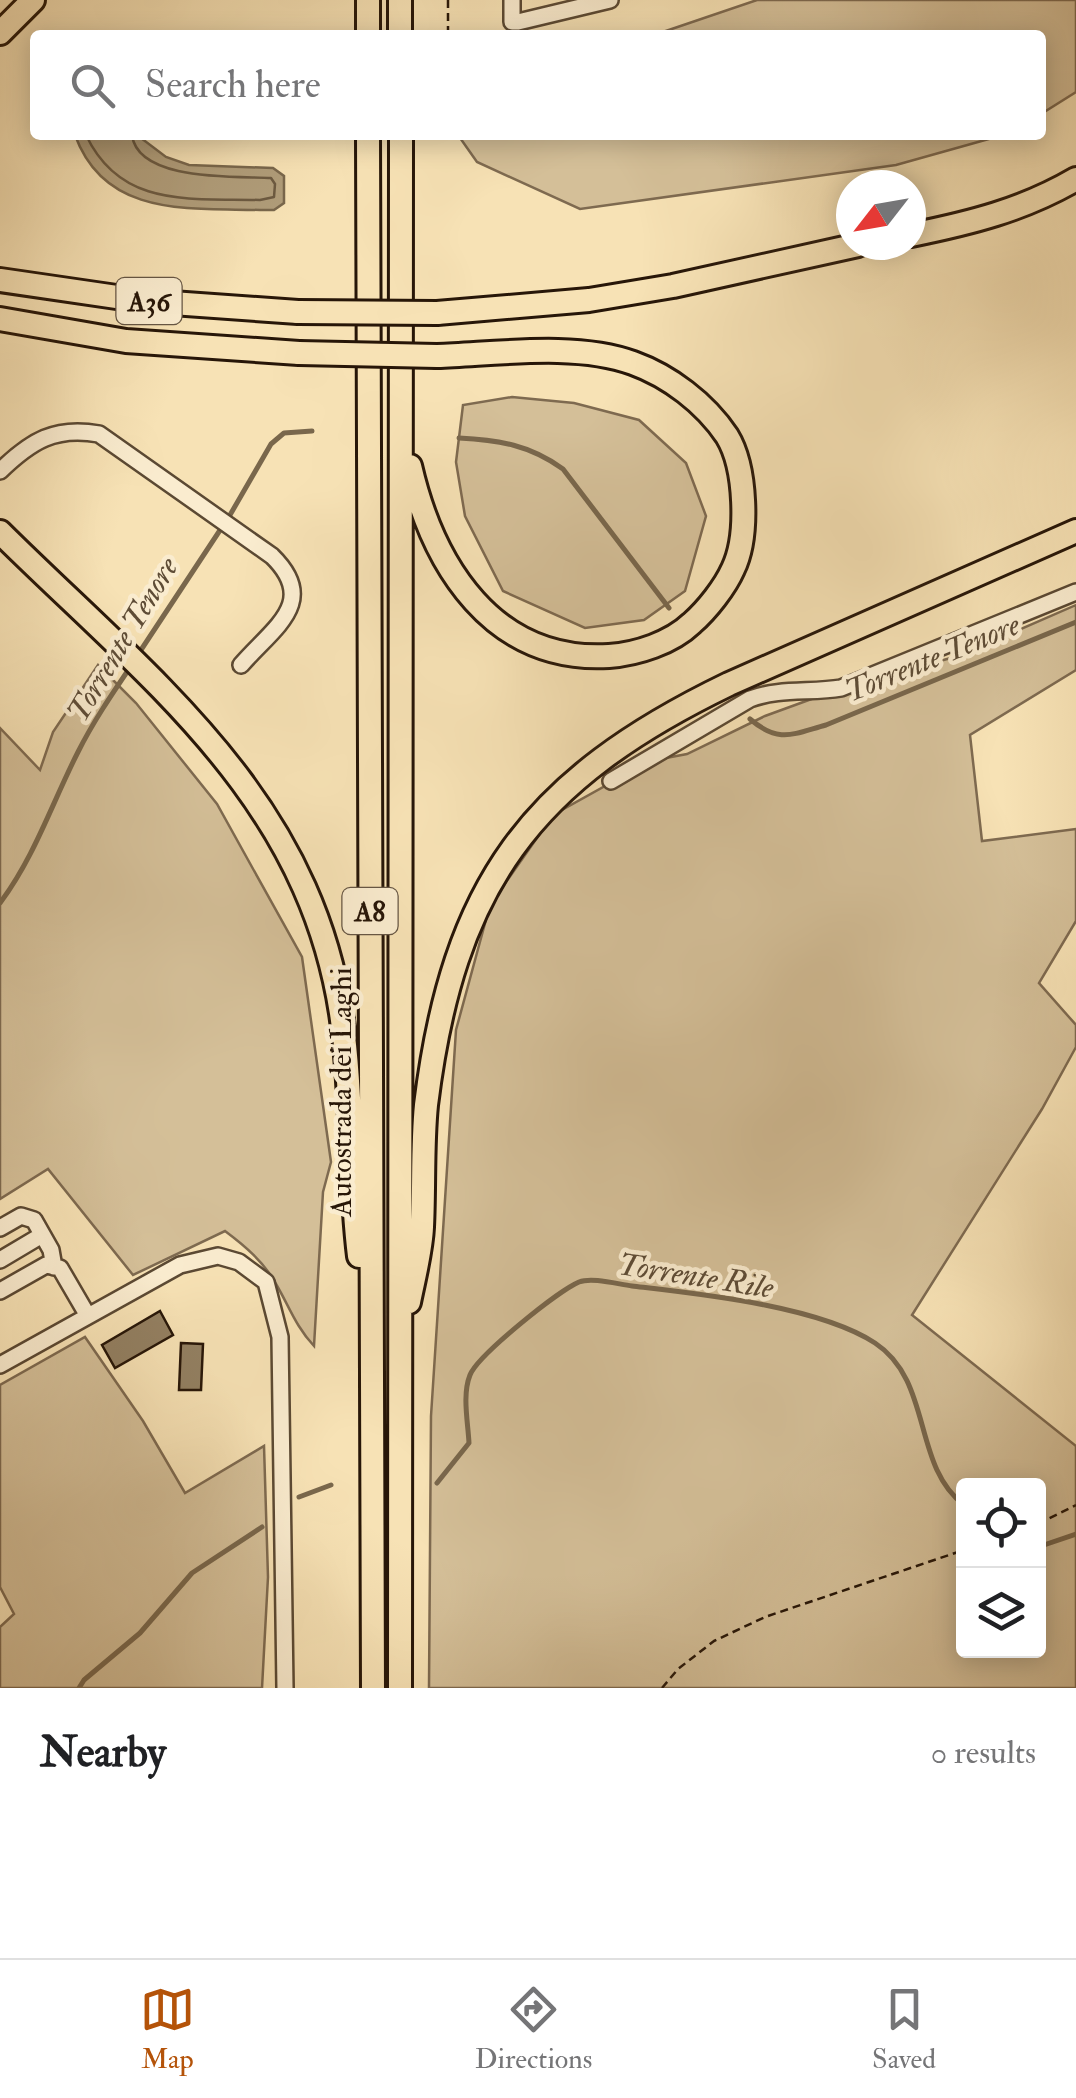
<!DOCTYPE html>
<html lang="en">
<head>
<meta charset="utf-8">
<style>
  :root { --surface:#fff; --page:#f2f2f2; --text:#202124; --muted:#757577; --line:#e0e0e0; --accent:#b45309 }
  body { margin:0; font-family:"IM FELL Double Pica",serif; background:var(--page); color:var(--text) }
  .controls { position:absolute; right:30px; bottom:30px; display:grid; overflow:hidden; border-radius:10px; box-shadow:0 5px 25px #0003 }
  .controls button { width:90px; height:90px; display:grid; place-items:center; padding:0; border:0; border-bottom:2px solid var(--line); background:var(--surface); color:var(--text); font:50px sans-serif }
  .compass { position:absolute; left:836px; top:170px; width:90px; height:90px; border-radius:50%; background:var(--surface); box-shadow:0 5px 25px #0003; rotate:239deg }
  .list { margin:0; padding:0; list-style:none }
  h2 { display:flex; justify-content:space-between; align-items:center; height:130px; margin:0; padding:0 40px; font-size:42px }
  h2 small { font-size:32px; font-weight:400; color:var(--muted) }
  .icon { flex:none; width:55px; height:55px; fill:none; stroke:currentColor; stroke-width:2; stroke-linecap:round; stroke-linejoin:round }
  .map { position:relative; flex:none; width:1076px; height:1688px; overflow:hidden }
  .search { position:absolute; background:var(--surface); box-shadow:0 5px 25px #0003; left:30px; right:30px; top:30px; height:110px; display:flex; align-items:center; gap:25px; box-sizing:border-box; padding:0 35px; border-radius:10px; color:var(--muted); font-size:38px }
  .sheet { height:270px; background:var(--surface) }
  nav { display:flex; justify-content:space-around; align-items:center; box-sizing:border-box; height:140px; border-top:2px solid var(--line); background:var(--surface); font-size:28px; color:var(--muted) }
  nav a { display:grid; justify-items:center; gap:5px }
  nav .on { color:var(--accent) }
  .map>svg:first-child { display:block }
  .green { fill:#d4bf98; stroke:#7e6a50; stroke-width:2.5; fill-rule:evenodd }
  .water { fill:#b09d7a; stroke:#79674c; stroke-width:2.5 }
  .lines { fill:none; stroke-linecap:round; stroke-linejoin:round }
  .shore { stroke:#6c5a41; stroke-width:2.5 }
  .stream { stroke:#79674c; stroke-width:5 }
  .building { fill:#938062; stroke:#271608; stroke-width:2.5 }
  .minor-casing { stroke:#5b4933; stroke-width:20 }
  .highway-casing { stroke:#271608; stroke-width:28 }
  .path { stroke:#271608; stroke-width:2.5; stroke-dasharray:8 5; stroke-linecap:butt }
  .minor { stroke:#faeccf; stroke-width:15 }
  .highway { stroke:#f7e2b5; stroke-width:22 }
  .highway-bridge-casing { stroke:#271608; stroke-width:28; stroke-linecap:butt }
  .highway-bridge { stroke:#f7e2b5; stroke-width:22 }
  .labels { text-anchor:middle; stroke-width:9; stroke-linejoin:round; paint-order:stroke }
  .shield { fill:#faeccf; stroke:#665644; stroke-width:2.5 }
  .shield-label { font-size:28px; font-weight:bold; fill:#271608 }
  .street-label { font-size:30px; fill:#271608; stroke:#faeccf }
  .water-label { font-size:32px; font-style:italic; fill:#5e4c36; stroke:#faeccf }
</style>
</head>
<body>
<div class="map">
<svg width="1076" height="1688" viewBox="0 0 1076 1688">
  <rect width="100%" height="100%" fill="#f7e2b5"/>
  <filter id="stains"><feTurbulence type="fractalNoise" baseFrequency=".002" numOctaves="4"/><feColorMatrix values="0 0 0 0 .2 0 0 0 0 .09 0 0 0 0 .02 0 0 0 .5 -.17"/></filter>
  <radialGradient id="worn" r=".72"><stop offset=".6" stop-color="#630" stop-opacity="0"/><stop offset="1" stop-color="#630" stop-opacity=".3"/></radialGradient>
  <path class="green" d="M757,0H1076V92L1041,114V35H654Z
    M458,135H1003L896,165L580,209L477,162Z
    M512,397L574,403L639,420L686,463L706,516L685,591L644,620L585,628L503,591L465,516L456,462L463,405Z
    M1076,605V670L970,735L982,841L1076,829V921L1039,983L1076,1025V1047L1042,1109L912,1315L1076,1446V1688H429L431,1416L456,1030L490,905L553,815L650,761L687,754L765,716L828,693L961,655ZM964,1486H1038V1650H964Z
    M98,665L136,703L217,804L302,957L331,1162L323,1192L314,1346C296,1327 289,1306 276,1284C264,1262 245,1246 225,1231L133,1275L48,1169L0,1199V728L40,770L53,732Z
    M85,1337L143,1421L185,1493L264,1446L268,1577L262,1688H0V1627L14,1614L0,1587V1385Z"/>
  <path class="water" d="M75,135H137L166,157L189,165L273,168L284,176V203L274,210H260C190,208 105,218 75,135Z"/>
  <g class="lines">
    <path class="shore" d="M86,135C121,209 191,198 260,200L274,197L275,184L271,178C237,176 138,182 132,135"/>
    <path class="stream" d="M459,438C499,440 530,445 563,469L669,608
      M137,656L230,515L271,444L284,433L312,431
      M750,719C779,744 793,734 826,725L1076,622
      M0,903C35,856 52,803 78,752C93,722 112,694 131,666
      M437,1483L469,1443C468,1422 462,1395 470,1375C478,1355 558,1291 579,1282C592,1277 617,1284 632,1286C700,1294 818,1306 875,1343C933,1381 912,1466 964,1505
      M299,1497L331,1485
      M1038,1547L1076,1534
      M79,1688L84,1680L140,1633L192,1573L262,1527"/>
  </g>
  <path class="building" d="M160,1311L173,1335L115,1368L102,1345Z
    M181,1343L203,1344L201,1390H179Z"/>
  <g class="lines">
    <g class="minor-casing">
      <path id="minor" d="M512,0V22H518L610,0
        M0,471C31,441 55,426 99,434L272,556C319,602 274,627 241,665
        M611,781L750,699C779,688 811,693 841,688L1076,592
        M0,1228L21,1216L34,1220L51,1250L54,1267
        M0,1260L42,1235
        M0,1291L46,1265L60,1268L88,1316
        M0,1365L180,1265L218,1256L239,1262L266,1282L280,1337L285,1688"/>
    </g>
    <g class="highway-casing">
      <path id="highway" d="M400,0V35
        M0,33L33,0
        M368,35V0
        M368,135L373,1688
        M911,235C970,223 1023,210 1076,179
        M0,280L144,301L298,312
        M437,313L589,300L673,286L858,245
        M0,319L126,341L299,353
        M410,466C433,566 493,663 609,656C637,654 671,643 692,623C707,610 725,587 733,569C749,536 746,467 727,436C705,403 669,376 633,363C576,342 496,354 437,356
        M0,532C147,678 307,794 341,1013C353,1093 349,1175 359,1256
        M409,1302C414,1277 421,1251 422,1227C424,1186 422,1145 426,1105C453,885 530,780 729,684L1076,531
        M400,1688L401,135"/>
    </g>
    <path class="path" d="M448,0V35
      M1038,1524L1076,1505
      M662,1688L678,1669L714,1641L765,1617L964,1550"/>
    <use href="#minor" class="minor"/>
    <use href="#highway" class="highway"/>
    <g class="highway-bridge-casing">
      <path id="highway-bridge" d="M298,312L437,313
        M299,353L437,356"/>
    </g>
    <use href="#highway-bridge" class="highway-bridge"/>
  </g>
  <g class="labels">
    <g class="shield">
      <rect x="116.5" y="278" width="65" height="46" rx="8"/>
      <rect x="342.5" y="888" width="55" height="46" rx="8"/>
    </g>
    <g class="shield-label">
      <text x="149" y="311">A36</text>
      <text x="370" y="921">A8</text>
    </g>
    <g class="street-label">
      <text transform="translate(341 1092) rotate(-90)" y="10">Autostrada dei Laghi</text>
    </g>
    <g class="water-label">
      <text transform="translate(122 639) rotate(-59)" y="11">Torrente Tenore</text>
      <text transform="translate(932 657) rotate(-22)" y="11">Torrente Tenore</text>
      <text transform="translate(696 1275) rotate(9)" y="11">Torrente Rile</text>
    </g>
  </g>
  <rect width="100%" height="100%" filter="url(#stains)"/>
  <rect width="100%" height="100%" fill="url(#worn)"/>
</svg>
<div class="controls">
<button><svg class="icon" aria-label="locate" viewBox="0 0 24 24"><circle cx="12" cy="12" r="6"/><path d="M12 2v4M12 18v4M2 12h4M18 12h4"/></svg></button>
<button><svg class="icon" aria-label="layers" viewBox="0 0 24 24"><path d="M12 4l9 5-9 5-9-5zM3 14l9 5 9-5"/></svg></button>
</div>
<svg class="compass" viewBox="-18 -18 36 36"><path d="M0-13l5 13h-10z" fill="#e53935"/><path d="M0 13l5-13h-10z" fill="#757577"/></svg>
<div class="search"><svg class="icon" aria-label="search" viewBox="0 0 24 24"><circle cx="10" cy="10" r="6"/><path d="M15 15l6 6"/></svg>Search here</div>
</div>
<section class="sheet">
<h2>Nearby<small>0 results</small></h2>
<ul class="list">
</ul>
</section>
<nav>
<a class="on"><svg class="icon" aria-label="map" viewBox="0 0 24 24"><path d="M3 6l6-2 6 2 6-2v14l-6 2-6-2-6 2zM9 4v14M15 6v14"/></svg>Map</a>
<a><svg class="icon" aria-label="directions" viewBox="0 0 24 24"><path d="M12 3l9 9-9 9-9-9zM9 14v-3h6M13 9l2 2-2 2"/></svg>Directions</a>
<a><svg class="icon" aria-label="saved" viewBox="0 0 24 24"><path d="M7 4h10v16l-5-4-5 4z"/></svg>Saved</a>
</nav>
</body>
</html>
